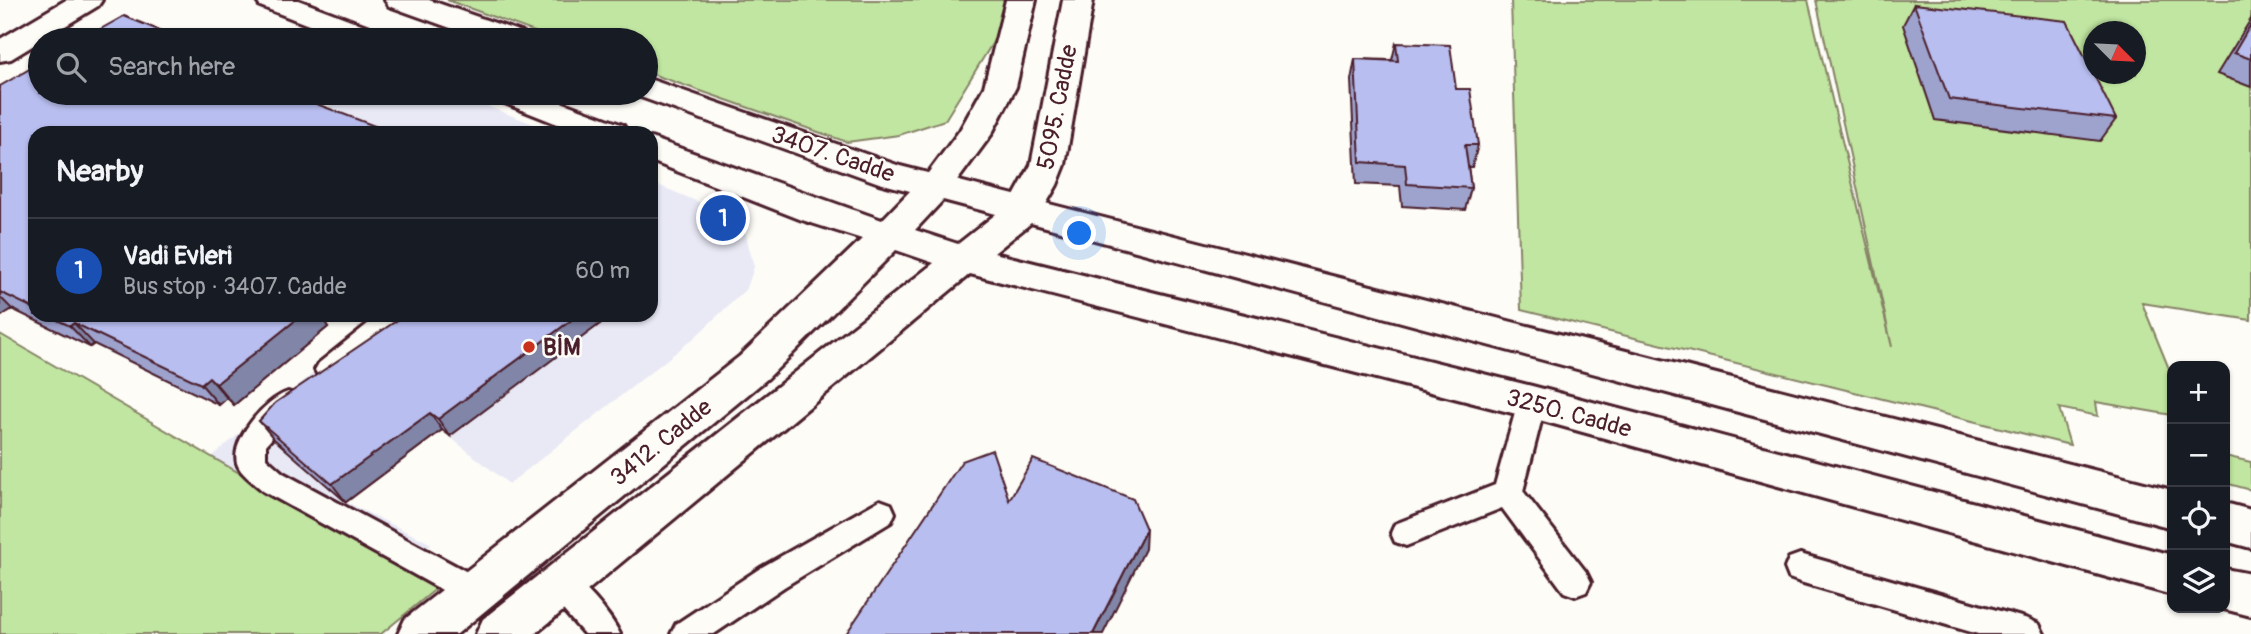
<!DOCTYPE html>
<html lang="en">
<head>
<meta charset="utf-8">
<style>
  :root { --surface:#171b24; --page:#242831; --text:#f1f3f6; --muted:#9ea1a6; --line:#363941; --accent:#c8321e }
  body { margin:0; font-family:Pangolin,sans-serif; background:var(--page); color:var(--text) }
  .controls { position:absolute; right:21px; bottom:21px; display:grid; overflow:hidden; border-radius:14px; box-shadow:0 2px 5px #0004 }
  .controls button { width:63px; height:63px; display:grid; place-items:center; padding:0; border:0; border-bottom:2px solid var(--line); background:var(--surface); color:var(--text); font:35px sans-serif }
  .compass { position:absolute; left:2083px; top:21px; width:63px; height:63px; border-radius:50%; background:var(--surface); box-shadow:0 2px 5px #0004; rotate:114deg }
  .you { position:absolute; left:1080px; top:234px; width:24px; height:24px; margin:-18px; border:5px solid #fff; border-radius:50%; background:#1a73e8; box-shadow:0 0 0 10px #1a73e833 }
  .badge { display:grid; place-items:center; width:46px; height:46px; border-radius:50%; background:var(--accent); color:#fff; font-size:23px; font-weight:700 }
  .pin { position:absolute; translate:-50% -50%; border:4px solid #fff; box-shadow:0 2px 7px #0006 }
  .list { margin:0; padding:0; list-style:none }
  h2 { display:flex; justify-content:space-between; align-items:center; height:91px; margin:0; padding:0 28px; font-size:30px }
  h2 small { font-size:23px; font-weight:400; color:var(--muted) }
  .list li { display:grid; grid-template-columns:46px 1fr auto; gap:21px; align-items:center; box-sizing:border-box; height:105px; padding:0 28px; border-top:2px solid var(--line) }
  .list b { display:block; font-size:26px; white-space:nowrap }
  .list p { margin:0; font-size:23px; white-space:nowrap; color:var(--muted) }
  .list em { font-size:23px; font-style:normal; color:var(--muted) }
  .icon { flex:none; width:38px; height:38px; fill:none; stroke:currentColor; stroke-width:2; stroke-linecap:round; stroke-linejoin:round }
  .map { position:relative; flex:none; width:2251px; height:634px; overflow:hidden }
  .search { position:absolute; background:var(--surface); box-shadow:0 2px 5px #0004; left:28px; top:28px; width:630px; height:77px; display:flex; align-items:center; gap:18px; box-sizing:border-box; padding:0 24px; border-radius:38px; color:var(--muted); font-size:26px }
  .panel { position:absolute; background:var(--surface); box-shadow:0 2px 5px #0004; left:28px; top:126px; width:630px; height:196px; border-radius:21px }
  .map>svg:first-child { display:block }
  .built { fill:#e8e9f5 }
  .green { fill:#c1e6a1; stroke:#868266; stroke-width:2; fill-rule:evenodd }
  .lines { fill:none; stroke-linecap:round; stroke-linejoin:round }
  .lane-casing { stroke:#4a1f2b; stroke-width:6 }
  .street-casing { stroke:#4a1f2b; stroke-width:6 }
  .secondary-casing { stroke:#4a1f2b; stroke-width:6 }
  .lane { fill:#fdfcf7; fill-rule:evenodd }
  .street { fill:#fdfcf7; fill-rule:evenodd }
  .secondary { fill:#fdfcf7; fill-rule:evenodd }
  .wall { fill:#9ea3ce; stroke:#4a1f2b; stroke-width:2 }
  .shaded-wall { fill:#8185a7; stroke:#4a1f2b; stroke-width:2 }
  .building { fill:#b8beef; stroke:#4a1f2b; stroke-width:2 }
  .poi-dot { fill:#c8321e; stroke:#fdfcf7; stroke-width:2.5 }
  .labels { text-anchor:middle; stroke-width:5; stroke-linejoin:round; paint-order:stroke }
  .street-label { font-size:24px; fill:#4a1f2b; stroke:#fdfcf7 }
  .poi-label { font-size:24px; font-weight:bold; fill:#4a1f2b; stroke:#fdfcf7; text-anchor:start }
</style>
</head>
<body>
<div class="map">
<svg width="2251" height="634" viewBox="0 0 2251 634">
  <rect width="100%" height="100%" fill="#fdfcf7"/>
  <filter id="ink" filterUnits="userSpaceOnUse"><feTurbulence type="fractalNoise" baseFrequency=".0143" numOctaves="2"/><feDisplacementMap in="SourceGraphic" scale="14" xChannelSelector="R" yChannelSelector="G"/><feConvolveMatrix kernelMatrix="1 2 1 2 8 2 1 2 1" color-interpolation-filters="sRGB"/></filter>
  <g filter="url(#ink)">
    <path class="built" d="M349,93H454L541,127L533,133H290Z
      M651,182L708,206L698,217L699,226L745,231L754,267L747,288L694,338L509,484L372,375L277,441L348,503L432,544L403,567L211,457L384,315H651Z"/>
    <path class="green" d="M447,0H1019L945,120L899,135L847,142L646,72V40H557Z
      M1511,0H1808L1892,347L1816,0H2251V320L2142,303L2172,376V415L2096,402L2098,416L2059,408L2070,445L1521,310ZM2094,32H2136V74H2094Z
      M0,334L437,588L381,634H0Z
      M2225,456L2251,462V490L2225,483Z"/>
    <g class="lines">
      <g class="lane-casing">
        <path id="lane" d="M379,315H410L406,322L339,377L329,381L319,377L315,370L319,363Z
          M1532,391L1542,394L1546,402L1523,491L1586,572L1591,582L1586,592L1575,596L1564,592L1502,508L1406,546L1395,542L1391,533L1395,524L1495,485L1518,402L1522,394Z
          M288,392L298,395L302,403L266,445V458L283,473L484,581L489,591L484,601L473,605L462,601L263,491C255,483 240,474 237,463C231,438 266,399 288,392Z
          M880,500L891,504L895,513L891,522L784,587L714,634H671L676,624L762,567Z
          M1800,554L2028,619L2039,624L2044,634H1978L1800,582L1789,578L1785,568L1789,558Z
          M561,571C580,578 611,615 620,634H584L550,595L545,585L550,575Z"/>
      </g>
      <g class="street-casing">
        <path id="street" d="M66,0H102L98,6L11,59L0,61V39Z
          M1006,0H1036L1016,87L991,135L946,196L934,200L922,196L917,188L960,130L984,87Z
          M1063,0H1093L1065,165L1057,185L1038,218L1025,221L1012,218L1007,209L1031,165Z"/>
      </g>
      <g class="secondary-casing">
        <path id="secondary" d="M256,0H298L385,33L389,40H347L260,6Z
          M385,0H429L524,33L528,40H484L389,6Z
          M646,78L900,166L2172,490V528L1031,223L994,253L1532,386L2172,555V595L1532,418L970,274L535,634H476L483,619L934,263L896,250L768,378L457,634H398L405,619L740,356L862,239L802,220L651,161V138L882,220L910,191L879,183L635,95L633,93H646ZM943,200L996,214L958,244L915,230Z
          M492,93H537L623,125L628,133H580L497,100Z
          M2225,503L2251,510V548L2225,541Z
          M2225,569L2251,574V616L2220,608H2225Z"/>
      </g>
      <use href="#lane" class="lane"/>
      <use href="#street" class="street"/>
      <use href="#secondary" class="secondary"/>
    </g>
    <path class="wall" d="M1914,4L2116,119L2100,141L1935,120L1903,25Z
      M2251,19V87L2217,74Z
      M1396,43L1456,89L1478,145L1472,167H1468L1471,188L1465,210L1402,206L1400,186L1356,184L1351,80L1355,59L1392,60Z
      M0,86L299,93L303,98L35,133V315H328L323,319L328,327L234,405L227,398L219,405L94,344L90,347L12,309L0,317Z
      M405,315L450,436L442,430L346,502L274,439L259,421Z"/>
    <path class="shaded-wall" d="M286,93H299L308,107Z
      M0,297L12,309L0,317Z
      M302,315H328L323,319L328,327L234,405L216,384Z
      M578,315H612L450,436L438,419Z
      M74,323L94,344L90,347L70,326Z
      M209,377L227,398L219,405L201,384Z
      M430,413L442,430L346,502L332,484Z
      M1146,529L1145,549L1103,634H1093Z"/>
    <path class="building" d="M1914,4L2067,21L2116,119L1949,99Z
      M124,16L183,40H81Z
      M2251,24V59L2234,53Z
      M1396,43L1450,45L1456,89H1470L1478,145H1465L1471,188L1407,184L1405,165L1360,162L1355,59L1398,61Z
      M40,63V93H288L393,133H35V309L0,292V86Z
      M47,315H302L216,384L209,377L201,384L74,323L70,326Z
      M405,315H578L438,419L430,413L332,484L259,421L275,403Z
      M992,450L1009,500L1033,459L1133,499L1146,529L1093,634H846L962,461Z"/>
  </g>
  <circle class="poi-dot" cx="529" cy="347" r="7"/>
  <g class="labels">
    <g class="street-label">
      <text transform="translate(1057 107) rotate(-79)" y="8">5095. Cadde</text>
      <text transform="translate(833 154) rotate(19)" y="8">3407. Cadde</text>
      <text transform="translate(1569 413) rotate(15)" y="8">3250. Cadde</text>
      <text transform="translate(661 442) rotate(-39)" y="8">3412. Cadde</text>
    </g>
    <g class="poi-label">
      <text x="543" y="355">BİM</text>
    </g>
  </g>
</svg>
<div class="controls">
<button>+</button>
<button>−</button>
<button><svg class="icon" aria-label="locate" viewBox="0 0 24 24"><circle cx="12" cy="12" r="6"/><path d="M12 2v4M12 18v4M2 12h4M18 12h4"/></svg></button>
<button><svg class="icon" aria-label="layers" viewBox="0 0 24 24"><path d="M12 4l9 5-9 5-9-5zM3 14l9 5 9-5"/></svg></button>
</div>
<svg class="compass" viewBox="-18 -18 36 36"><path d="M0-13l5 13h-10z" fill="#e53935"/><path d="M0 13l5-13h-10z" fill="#9ea1a6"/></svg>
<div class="you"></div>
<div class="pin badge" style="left:723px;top:218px;background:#1a4fb4">1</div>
<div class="search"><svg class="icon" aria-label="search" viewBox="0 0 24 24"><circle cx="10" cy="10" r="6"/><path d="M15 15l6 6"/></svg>Search here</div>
<section class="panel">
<h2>Nearby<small></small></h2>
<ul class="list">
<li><span class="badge" style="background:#1a4fb4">1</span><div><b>Vadi Evleri</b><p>Bus stop · 3407. Cadde</p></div><em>60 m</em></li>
</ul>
</section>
</div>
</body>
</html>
